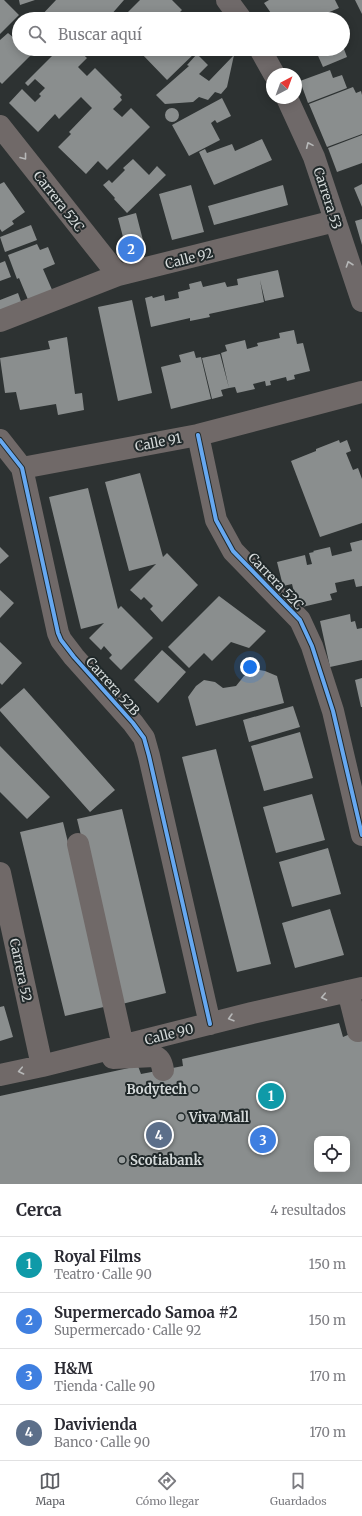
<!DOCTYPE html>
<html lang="es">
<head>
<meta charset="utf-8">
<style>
  :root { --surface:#fff; --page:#f7f7f7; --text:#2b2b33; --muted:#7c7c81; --line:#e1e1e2; --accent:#5d5f64 }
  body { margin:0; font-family:Merriweather,serif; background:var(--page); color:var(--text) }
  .controls { position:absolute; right:12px; bottom:12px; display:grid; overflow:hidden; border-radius:8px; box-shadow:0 2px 10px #0003 }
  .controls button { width:36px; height:36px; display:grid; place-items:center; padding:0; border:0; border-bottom:1px solid var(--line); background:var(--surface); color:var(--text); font:20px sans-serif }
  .compass { position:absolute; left:266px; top:68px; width:36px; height:36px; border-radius:50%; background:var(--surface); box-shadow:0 2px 10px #0003; rotate:41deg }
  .you { position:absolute; left:250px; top:667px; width:14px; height:14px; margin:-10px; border:3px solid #fff; border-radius:50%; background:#1a73e8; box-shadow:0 0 0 6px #1a73e833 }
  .badge { display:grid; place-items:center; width:26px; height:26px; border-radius:50%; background:var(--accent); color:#fff; font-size:13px; font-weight:700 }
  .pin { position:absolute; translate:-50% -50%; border:2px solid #fff; box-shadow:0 1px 4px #0006 }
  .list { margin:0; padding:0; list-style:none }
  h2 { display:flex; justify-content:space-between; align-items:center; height:52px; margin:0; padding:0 16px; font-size:17px }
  h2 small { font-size:13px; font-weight:400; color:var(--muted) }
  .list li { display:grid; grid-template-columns:26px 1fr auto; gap:12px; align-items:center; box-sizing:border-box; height:56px; padding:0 16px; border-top:1px solid var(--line) }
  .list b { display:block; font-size:15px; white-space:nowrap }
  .list p { margin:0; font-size:13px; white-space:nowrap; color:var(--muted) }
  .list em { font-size:13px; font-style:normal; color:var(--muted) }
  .icon { flex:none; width:22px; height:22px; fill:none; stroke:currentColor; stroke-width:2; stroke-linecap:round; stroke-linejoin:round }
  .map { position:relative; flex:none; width:362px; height:1184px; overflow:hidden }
  .search { position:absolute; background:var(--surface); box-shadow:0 2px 10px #0003; left:12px; right:12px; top:12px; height:44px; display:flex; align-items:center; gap:10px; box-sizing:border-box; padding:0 14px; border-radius:22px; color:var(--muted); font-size:15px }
  .sheet { height:276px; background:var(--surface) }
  nav { display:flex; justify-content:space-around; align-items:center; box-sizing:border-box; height:56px; border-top:1px solid var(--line); background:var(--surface); font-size:11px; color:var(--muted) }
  nav a { display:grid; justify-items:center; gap:2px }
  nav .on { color:var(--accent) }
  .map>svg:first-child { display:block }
  .building { fill:#8a8e8e; fill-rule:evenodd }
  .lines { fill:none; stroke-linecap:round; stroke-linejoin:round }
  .minor { stroke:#706968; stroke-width:22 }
  .major { stroke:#6f6969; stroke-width:22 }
  .cycleway-casing { stroke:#21292a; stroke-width:6 }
  .cycleway { stroke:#66a8f1; stroke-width:4 }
  .oneway { stroke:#b6b8b8 }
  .oneway2 { stroke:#b7b8b8 }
  .poi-dot { fill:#9a9f9f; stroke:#21292a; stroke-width:1.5 }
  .labels { text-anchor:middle; stroke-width:4; stroke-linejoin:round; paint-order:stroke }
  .street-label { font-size:13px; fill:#d5dada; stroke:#21292a }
  .poi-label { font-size:13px; font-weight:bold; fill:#d5dada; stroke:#21292a; text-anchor:start }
</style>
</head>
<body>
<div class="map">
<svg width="362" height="1184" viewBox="0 0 362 1184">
  <rect width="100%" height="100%" fill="#2d3232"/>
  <path class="building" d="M0,0H4L19,15L0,34Z
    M19,0H35L20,5Z
    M56,0H124L110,16L114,19H38Z
    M140,0H172L182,10L173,19H121Z
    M269,0H335L339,8L313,19H275L264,3Z
    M355,0H362V14Z
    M19,32V49H37L2,84L0,82V40L8,33L14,38Z
    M59,49H77L87,58L78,67L87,76L95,68L122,95L120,97L122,100L113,109L122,117L131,108L150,127L107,170L98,161L86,174L58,147L71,134L69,132L92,108L81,97L59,119L55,114L38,132L9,103L22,89L35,102L41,96L39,94L45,88L35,79L28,86L25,83Z
    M143,49H199L167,80L140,52Z
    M315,49H344L347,57L323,67Z
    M197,54L208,65L199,74L209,81L234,55L227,87L221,94L215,92L208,100L199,97L193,102L165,104L156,95L189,66L187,65Z
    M330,70L333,78L342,75L347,88L308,103L300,81Z
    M353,87L356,93L361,91L362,95V134L327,147L309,104Z
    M222,98L231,116L217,123L215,120L211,123L220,140L189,156L172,125Z
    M165 115a7 7 0 1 1 14 0a7 7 0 1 1-14 0Z
    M362,135V163L337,172L328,148Z
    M262,139L272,160L214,185L199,152L205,149L207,153L232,144L235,151Z
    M133,159L149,175L157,166L166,175L127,213L114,199L115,198L103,185L109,180L112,183L125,170L123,168Z
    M4,182L25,212L12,221L14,224L2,232L0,229V184Z
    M362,184V207L354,188Z
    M191,185L204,232L172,240L159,194Z
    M283,185L288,205L214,225L208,206Z
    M136,213L146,252L128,256L118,218Z
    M362,219V245L355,221Z
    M31,225L37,240L5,252L0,237Z
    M37,244L40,250L48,247L55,264L43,269L53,292L29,302L19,278L17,279L8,255Z
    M5,261L11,277L0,281V263Z
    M278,270L284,297L265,301L260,280L264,302L209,314L210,317L190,321V318L151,327L145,298L152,296L153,298L164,295L165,301L179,298L178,292L190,289L189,284L201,281L203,287L225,282L227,287L238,285L237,279Z
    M18,293L23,307L0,316V300Z
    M132,300L152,393L118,401L98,307Z
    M294,330L297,344L303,343L310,371L294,375L295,379L287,381L286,377L270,381L271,385L266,386L265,381L253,384L255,389L237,393L235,387L229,388L221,353L227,351L225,345L245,340L247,349L258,346L257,343L280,338L279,333Z
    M67,337L75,394L82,393L84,410L58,415L56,404L20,410L16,392L5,393L0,358L50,349L48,341Z
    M194,351L196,358L201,357L211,399L171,409L161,367L181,362L179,355Z
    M220,354L229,388L221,390L223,396L212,399L202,358Z
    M339,440L340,443L347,440L351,451L346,453L353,470L358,468L362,479V523L320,537L291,461L316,451V449Z
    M140,473L163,557L167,553L198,585L162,622L150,609L153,606L144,597L141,600L130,590L156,564L129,571L105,482Z
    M88,488L118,609L121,606L153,638L121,670L109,658L112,655L104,646L101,650L89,638L104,623L81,629L49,497Z
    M362,540V586L356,587L354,579L335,583L337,592L330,594L332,600L302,607L300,599L296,600L292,584L283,586L277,562L305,555L307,565L312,564L309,553L314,552L313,551L330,547L332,556L352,551L350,543Z
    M0,547L9,556L0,564Z
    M0,590L14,603L0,618Z
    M219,596L266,631L249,648L231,642L212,661L204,653L189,668L168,647Z
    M350,614L351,622L355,621L357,629L362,628V660L330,667L320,621Z
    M0,642L22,663L2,685L0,683Z
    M162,650L186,672L158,703L134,680Z
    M254,669L265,671L277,676L284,703L196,726L188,697L196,686L204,680L215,682L223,688L236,686L244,676Z
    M362,678V707H361L355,680Z
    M24,688L115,790L90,812L0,711V709Z
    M293,706L300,727L249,742L243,720Z
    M300,732L313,778L264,791L251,746Z
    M0,746L50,797L27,819L0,792Z
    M216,749L271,964L237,972L182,757Z
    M312,794L325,840L276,853L263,807Z
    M122,809L166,993L122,1004L77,819Z
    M63,822L108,1006L65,1016L20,832Z
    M328,848L341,894L292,907L279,862Z
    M330,909L344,955L295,968L282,923Z
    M4,1006L13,1037L0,1041V1007Z
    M339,1023L343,1037L362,1029V1184H0V1096L138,1066L141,1074L183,1066L182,1059ZM317,1139H347V1169H317Z"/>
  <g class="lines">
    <path class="minor" d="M0,126L118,275
      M0,321L118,275L335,221
      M198,435L216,520L233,551L300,620L312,646L333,711L362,835
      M0,440L22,468L58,633L61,640L74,657L133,723L144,738L149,756L210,1024
      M22,468L198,435L362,392
      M78,844L123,1046
      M0,873L42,1066
      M348,991L358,1031
      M113,1058L154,1056C160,1058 162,1063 163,1070
      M0,1075L42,1066L252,1013L362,988"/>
    <path class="major" d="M227,0L241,19
      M260,49L274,74
      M287,98L314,157L362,301"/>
    <g class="cycleway-casing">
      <path id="cycleway" d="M198,435L216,520L233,551L300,620L312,646L333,711L362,835
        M0,440L22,468L58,633L61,640L74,657L133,723L144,738L149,756L210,1024"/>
    </g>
    <use href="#cycleway" class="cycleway"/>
  </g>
  <defs><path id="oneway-chevron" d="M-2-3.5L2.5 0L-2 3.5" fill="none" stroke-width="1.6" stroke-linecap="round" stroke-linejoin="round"/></defs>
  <g class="oneway">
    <use href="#oneway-chevron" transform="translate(309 145) rotate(-114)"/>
    <use href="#oneway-chevron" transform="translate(349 264) rotate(-109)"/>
  </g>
  <g class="oneway2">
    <use href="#oneway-chevron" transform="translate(24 157) rotate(52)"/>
    <use href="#oneway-chevron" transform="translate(324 997) rotate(168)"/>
    <use href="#oneway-chevron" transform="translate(231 1018) rotate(164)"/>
    <use href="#oneway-chevron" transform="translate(21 1071) rotate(168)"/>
  </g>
  <g class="poi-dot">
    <circle cx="195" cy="1089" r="4"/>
    <circle cx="181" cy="1117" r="4"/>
    <circle cx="122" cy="1160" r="4"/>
  </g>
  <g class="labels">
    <g class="street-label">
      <text transform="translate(328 198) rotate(72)" y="5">Carrera 53</text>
      <text transform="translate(59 201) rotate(52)" y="5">Carrera 52C</text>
      <text transform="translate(189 258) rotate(-14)" y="5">Calle 92</text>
      <text transform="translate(158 442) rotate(-11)" y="5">Calle 91</text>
      <text transform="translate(276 581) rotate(46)" y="5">Carrera 52C</text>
      <text transform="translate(113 686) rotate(48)" y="5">Carrera 52B</text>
      <text transform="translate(21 970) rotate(78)" y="5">Carrera 52</text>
      <text transform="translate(169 1034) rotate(-14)" y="5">Calle 90</text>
    </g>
    <g class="poi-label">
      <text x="187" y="1094" text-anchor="end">Bodytech</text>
      <text x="189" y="1122">Viva Mall</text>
      <text x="130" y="1165">Scotiabank</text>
    </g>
  </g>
</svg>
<div class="controls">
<button><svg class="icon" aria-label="locate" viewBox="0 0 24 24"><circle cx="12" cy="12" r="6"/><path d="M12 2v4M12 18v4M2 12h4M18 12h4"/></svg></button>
</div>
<svg class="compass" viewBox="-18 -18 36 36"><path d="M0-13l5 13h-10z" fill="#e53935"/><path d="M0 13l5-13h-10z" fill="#7c7c81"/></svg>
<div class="you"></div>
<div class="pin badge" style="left:271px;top:1096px;background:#0f9aa8">1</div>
<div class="pin badge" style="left:131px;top:249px;background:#3f7fe0">2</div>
<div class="pin badge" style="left:263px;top:1140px;background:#3f7fe0">3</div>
<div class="pin badge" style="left:159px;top:1135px;background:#5c6f8a">4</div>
<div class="search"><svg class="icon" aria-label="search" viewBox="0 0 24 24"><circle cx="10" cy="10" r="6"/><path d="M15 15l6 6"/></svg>Buscar aquí</div>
</div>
<section class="sheet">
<h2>Cerca<small>4 resultados</small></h2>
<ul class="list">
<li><span class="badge" style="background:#0f9aa8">1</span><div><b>Royal Films</b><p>Teatro · Calle 90</p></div><em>150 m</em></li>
<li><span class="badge" style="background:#3f7fe0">2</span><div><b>Supermercado Samoa #2</b><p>Supermercado · Calle 92</p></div><em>150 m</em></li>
<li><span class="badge" style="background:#3f7fe0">3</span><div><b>H&amp;M</b><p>Tienda · Calle 90</p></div><em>170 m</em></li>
<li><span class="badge" style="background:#5c6f8a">4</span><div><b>Davivienda</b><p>Banco · Calle 90</p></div><em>170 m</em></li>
</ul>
</section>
<nav>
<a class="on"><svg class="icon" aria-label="map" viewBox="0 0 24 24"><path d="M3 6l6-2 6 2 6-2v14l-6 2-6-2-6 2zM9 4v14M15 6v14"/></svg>Mapa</a>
<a><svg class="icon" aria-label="directions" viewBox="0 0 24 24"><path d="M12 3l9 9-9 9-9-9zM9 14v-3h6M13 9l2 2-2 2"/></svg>Cómo llegar</a>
<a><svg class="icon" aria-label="saved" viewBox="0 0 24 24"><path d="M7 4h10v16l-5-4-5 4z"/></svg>Guardados</a>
</nav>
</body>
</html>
